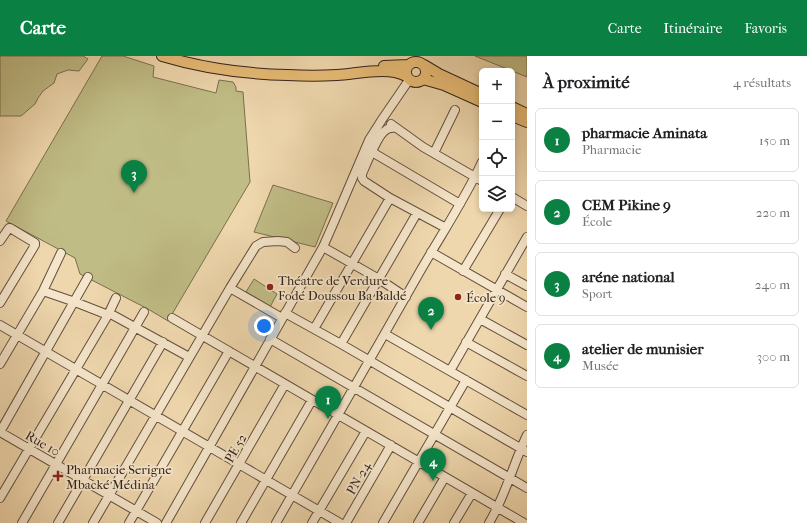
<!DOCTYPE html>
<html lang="fr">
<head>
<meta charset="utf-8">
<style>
  :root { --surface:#fff; --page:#f6f6f6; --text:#202124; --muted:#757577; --line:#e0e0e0; --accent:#0b8043 }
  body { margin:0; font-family:"IM FELL French Canon",serif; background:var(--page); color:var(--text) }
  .controls { position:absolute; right:12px; top:12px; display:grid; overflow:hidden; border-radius:6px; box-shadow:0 2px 6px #0003 }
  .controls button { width:36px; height:36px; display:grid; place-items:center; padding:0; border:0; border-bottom:1px solid var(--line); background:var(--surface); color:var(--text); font:20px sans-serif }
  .you { position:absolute; left:264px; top:270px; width:14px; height:14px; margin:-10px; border:3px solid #fff; border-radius:50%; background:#1a73e8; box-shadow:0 0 0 6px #1a73e833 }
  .badge { display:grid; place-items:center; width:26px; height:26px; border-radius:50%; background:var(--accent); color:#fff; font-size:13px; font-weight:700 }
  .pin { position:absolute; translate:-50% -33px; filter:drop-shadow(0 1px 2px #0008) }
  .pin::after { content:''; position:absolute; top:21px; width:14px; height:12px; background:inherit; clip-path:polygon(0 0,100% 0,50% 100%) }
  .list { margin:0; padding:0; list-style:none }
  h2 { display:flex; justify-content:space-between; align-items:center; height:52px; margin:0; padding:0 16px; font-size:17px }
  h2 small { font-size:13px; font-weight:400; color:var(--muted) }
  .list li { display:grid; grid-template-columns:26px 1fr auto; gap:12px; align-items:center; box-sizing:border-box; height:64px; margin:0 8px 8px; padding:0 8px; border:1px solid var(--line); border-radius:6px }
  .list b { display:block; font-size:15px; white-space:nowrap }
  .list p { margin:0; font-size:13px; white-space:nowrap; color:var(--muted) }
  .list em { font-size:13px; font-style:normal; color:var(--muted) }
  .icon { flex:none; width:22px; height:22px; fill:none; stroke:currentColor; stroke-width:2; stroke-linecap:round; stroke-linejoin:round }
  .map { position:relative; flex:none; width:527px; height:467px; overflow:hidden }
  header { display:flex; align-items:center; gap:24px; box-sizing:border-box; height:56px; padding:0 20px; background:var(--accent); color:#fff }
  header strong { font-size:19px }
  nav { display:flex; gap:22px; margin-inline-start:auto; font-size:14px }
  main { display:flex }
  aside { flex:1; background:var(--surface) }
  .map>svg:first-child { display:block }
  .green { fill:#c0bc85; stroke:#7a6f50 }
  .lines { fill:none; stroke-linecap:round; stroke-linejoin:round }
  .minor-casing { stroke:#624f3f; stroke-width:10 }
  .major-casing { stroke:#33221a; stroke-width:12 }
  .minor { stroke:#f5e5ca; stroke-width:8 }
  .major { stroke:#e8bc76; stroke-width:10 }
  .poi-dot { fill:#8f2418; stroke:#f5e5ca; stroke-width:1.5 }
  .labels { text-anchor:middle; stroke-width:3.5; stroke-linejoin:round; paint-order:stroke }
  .poi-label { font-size:13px; fill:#33221a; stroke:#f5e5ca; text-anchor:start }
  .street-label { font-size:13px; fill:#33221a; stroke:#f5e5ca }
</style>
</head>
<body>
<header>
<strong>Carte</strong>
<nav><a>Carte</a><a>Itinéraire</a><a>Favoris</a></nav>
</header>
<main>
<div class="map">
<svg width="527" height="467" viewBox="0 0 527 467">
  <rect width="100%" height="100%" fill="#efd7ad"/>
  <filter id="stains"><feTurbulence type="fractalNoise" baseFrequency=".005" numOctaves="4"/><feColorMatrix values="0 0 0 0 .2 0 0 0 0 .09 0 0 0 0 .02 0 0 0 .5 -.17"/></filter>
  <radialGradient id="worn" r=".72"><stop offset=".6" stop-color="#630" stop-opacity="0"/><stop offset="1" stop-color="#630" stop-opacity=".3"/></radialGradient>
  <path class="green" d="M0,0H83L88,3L79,15L68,14L57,18L54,27L43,35L38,42L35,48L21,60H0Z
    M102,0H123L154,10L153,21L216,37L219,24L233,26L236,31V35L243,36L250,126L168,265L148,253L80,218L75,202L6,165Z
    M475,0H527V21Z
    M273,129L333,147L315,191L254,176Z
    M254,223L277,238L270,251L246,236Z"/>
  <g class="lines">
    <g class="minor-casing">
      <path id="minor" d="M391,68L423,91L482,125
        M395,71C392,72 388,72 386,74C378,78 366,109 362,118V122L364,125L390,142L446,172
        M372,96L460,148
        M434,97L455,54
        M512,141L527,150
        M0,185L9,172H10L35,187V189L0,247
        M323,191L379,223L406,241
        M431,196L527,251
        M463,215L500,153
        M505,218L527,230
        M230,232L282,262
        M43,235L75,246L108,259
        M109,257L189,301
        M285,257L341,288L527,396
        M172,262L524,467
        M480,263L527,289
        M0,269L340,467
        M314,273L390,142
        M385,278L527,359
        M270,283L527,432
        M466,286L527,320
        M341,288L417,157
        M0,308L43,235L61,197
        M450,315L527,181
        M0,376L157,467
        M0,376L88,221
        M0,442L108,259L116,242
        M22,467L144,256
        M58,467L163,286
        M93,467L230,232L256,190L263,186L278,185L287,186L295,192
        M129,467L229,295
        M166,467L323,191L334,166L369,84L383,62L409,24
        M205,467L285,328
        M241,467L312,344
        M276,467C323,385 371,302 418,219C439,182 464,145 482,106
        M312,467L366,375
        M346,467L391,389
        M383,467L466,324
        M418,467L445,421
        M454,467L472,437
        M489,467C506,439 513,408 527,379"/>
    </g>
    <g class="major-casing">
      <path id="major" d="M162,0C202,12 246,18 288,19C304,20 321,20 337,19C357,18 388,10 406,20
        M406 16a10 10 0 1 1 20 0a10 10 0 1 1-20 0Z
        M424,9L439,18L482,38
        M384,10L408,9
        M423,23L444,29L482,46
        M512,51L527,58
        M512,60L527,66"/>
    </g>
    <use href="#minor" class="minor"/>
    <use href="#major" class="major"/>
  </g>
  <g class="poi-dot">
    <circle cx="270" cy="231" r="4"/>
    <circle cx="458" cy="241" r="4"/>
    <path d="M56 414h4v4h4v4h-4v4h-4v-4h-4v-4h4z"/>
  </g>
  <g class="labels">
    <g class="poi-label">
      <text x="278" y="229">Théatre de Verdure<tspan x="278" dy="15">Fodé Doussou Ba Baldé</tspan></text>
      <text x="466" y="246">École 9</text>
      <text x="66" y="418">Pharmacie Serigne<tspan x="66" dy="15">Mbacké Médina</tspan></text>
    </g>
    <g class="street-label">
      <text transform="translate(43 387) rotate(30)" y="5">Rue 10</text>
      <text transform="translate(235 392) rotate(-60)" y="5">PE 52</text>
      <text transform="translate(358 422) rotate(-60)" y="5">PN-24</text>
    </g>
  </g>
  <rect width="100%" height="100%" filter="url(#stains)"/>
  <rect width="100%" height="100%" fill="url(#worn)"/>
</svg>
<div class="controls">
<button>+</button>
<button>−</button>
<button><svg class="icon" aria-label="locate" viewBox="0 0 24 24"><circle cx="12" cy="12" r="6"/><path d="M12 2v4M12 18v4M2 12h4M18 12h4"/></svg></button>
<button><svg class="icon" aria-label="layers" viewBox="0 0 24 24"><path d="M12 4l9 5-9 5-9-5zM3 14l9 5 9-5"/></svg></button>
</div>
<div class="you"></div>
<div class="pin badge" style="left:328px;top:363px">1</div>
<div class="pin badge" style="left:431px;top:274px">2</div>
<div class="pin badge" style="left:134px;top:137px">3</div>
<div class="pin badge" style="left:433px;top:425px">4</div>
</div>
<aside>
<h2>À proximité<small>4 résultats</small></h2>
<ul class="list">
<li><span class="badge">1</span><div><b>pharmacie Aminata</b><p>Pharmacie</p></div><em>150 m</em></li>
<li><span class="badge">2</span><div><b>CEM Pikine 9</b><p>École</p></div><em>220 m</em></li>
<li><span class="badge">3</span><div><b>aréne national</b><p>Sport</p></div><em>240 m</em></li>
<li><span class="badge">4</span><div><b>atelier de munisier</b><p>Musée</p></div><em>300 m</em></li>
</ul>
</aside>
</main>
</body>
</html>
